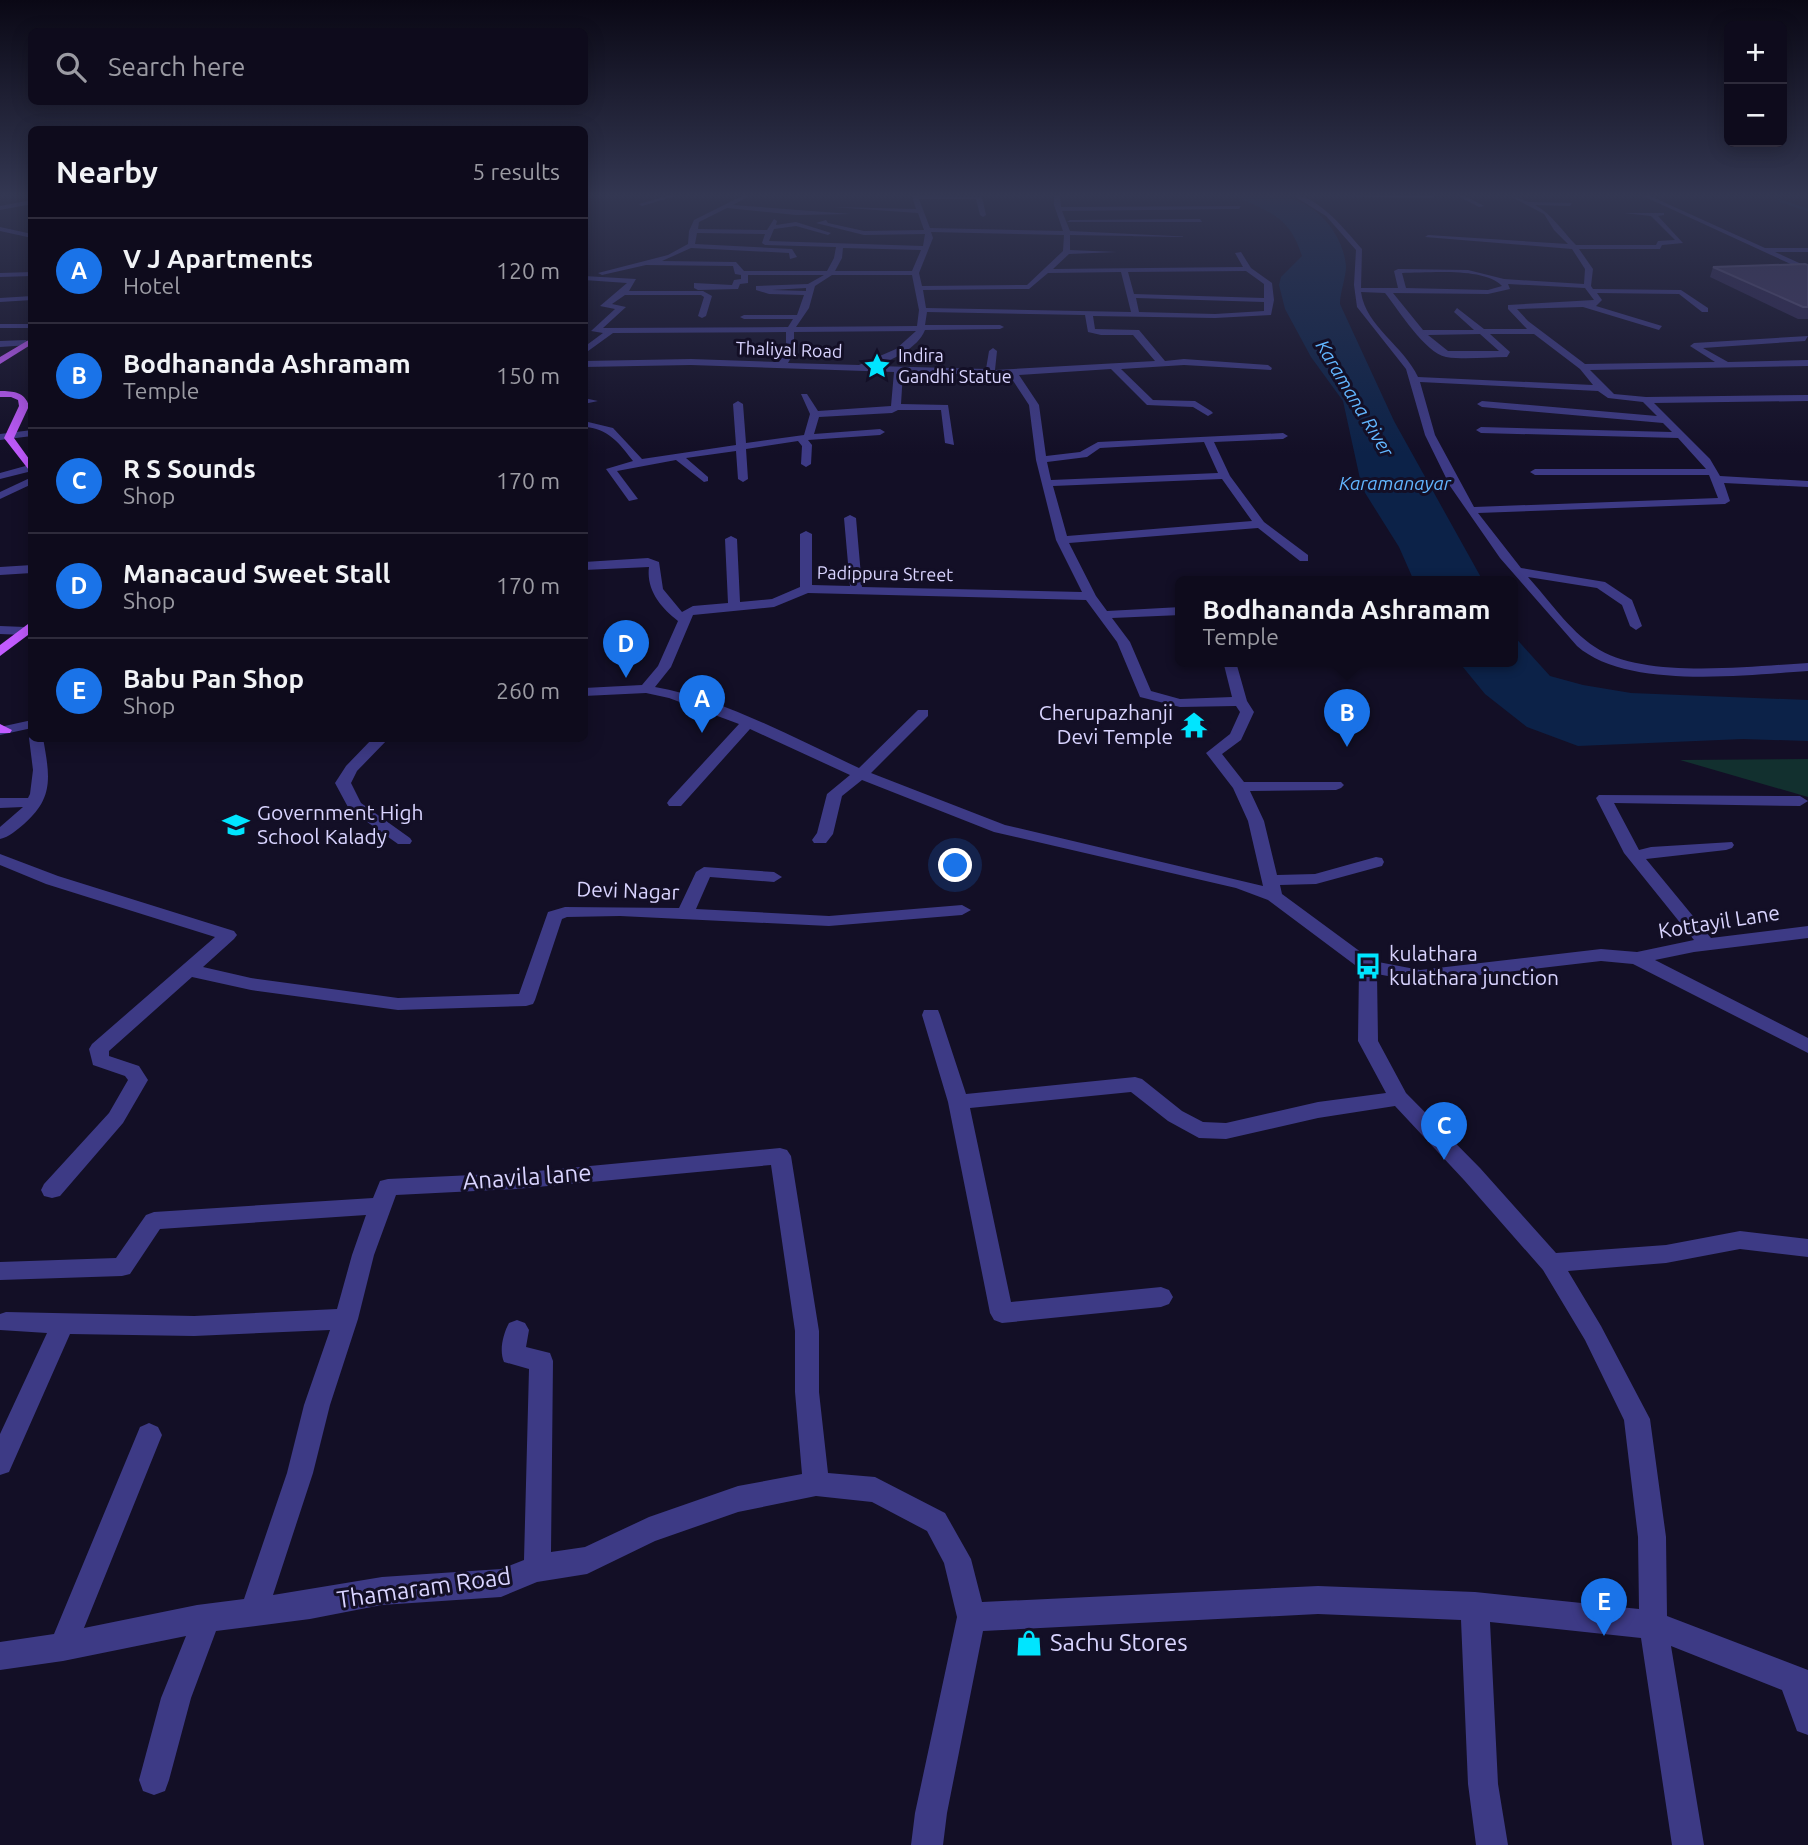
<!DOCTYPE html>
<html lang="en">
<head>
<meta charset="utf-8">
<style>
  :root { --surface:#0e0b1c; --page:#1c1929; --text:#f1f3f6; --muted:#9b9ba3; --line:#2e2b3b; --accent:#1a73e8 }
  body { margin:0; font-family:Ubuntu,sans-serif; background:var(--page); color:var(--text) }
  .controls { position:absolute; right:21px; top:21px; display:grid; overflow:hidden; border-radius:10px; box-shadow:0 4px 18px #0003 }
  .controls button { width:63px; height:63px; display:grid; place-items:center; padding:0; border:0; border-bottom:2px solid var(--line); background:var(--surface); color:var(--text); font:35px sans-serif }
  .you { position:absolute; left:956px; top:866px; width:24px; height:24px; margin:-18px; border:5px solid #fff; border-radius:50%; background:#1a73e8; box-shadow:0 0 0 10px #1a73e833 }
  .badge { display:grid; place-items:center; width:46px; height:46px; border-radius:50%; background:var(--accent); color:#fff; font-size:23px; font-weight:700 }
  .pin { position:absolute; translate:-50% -58px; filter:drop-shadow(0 2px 4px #0008) }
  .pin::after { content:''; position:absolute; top:37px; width:24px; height:21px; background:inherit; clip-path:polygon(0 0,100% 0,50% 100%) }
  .popup { position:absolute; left:1175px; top:576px; width:343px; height:91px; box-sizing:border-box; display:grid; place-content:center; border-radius:10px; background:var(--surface); filter:drop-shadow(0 2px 5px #0005); font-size:23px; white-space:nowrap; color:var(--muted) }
  .popup b { font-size:26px; color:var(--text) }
  .popup::after { content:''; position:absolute; left:50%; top:100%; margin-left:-14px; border:14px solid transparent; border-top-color:var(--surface) }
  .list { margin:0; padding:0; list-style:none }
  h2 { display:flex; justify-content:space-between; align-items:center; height:91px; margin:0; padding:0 28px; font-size:30px }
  h2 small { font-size:23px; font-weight:400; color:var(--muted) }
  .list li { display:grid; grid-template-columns:46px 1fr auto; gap:21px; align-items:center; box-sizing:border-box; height:105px; padding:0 28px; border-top:2px solid var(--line) }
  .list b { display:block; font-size:26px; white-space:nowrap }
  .list p { margin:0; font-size:23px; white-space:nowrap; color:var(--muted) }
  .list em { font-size:23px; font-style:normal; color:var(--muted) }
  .icon { flex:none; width:38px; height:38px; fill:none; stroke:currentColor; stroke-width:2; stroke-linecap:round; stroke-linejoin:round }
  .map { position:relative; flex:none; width:1808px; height:1845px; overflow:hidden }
  .search { position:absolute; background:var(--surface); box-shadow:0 4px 18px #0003; left:28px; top:28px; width:560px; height:77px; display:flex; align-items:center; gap:18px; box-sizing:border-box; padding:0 24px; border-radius:10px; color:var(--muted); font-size:26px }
  .panel { position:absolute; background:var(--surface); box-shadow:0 4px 18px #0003; left:28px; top:126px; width:560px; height:616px; border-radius:10px }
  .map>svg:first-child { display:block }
  .green { fill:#12302f }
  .water { fill:#0c2248 }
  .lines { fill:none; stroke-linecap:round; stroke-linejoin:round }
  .stream { stroke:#0c2248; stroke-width:2.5 }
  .minor { fill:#3d3a85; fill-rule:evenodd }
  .major { fill:#c25bff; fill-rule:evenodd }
  .wall { fill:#312854 }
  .building { fill:#433a66; stroke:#5a527e; stroke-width:2 }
  .labels { text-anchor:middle; stroke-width:6; stroke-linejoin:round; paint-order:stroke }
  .far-street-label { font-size:18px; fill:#d9d4ff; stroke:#130f26 }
  .far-poi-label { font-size:18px; fill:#d9d4ff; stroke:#130f26; text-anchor:start }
  .far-water-label { font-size:19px; font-style:italic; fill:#62b6ff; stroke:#130f26 }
  .poi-label { font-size:21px; fill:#d9d4ff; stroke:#130f26; text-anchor:start }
  .street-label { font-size:21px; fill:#d9d4ff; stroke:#130f26 }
  .near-street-label { font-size:24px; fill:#d9d4ff; stroke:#130f26 }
  .near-poi-label { font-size:24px; fill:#d9d4ff; stroke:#130f26; text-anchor:start }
</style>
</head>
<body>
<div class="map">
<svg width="1808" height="1845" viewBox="0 0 1808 1845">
  <rect width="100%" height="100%" fill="#130f26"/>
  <path class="green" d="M1808,759V797L1680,760Z"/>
  <path class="water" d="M1236,196C1250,196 1267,193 1280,196C1315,201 1343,232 1346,266C1346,278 1340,292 1340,304L1394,421L1483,581H1414L1399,547L1362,488L1343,401L1311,357L1285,309L1279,285L1281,277L1302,256C1289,216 1272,214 1236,196Z
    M1513,635L1550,676L1583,685L1631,693L1808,700V741L1743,739L1578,746L1527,727L1485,694L1458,661H1513Z"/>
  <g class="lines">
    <path class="stream" d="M1775,196L1781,201L1808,210"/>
    <path class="minor" d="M667,196H675L642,206L639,204Z
      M742,196H749L733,205L851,214L796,215L727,208L699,222L698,229L767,230L774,219L777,221L776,225L796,222L831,233L828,235L796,226L774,229L769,241L923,246L925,234L864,235L816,223L826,220L828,223L864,231L924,230L918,213L833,207L916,209L912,196L982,197L986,215L983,217L980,215L976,199H919L930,228L1063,231L1054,205V196H1060L1061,207L1241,206L1239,209L1062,211L1070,231L1194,237L1070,235V250L1117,252L1069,254L1053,269L1243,267L1235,253L1241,252L1251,268L1272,283L1274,300L1271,315L1215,318L1093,316L1095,329L1139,330L1165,361L1184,359L1268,365L1272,368L1271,370L1184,365L1121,369L1153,400L1195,401L1211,411L1213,413L1208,416L1193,407L1147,405L1111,369L1019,375L1039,405L1046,456L1080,452L1098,442L1283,433L1288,436L1283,439L1214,442L1230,476L1264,522L1308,555V561H1300L1258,528L1069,543L1096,596L1107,611L1181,607V615L1112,618L1130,642L1151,691L1180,699L1232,697L1224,665L1230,661L1236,662L1247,701L1254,712L1241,740L1222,754L1244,782H1341L1344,785L1341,788L1336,790L1250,791L1264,821L1277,875L1315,874L1376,857L1382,858L1384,862L1382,866L1316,884L1280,885L1282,894L1373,961L1420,970L1601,949L1637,952L1694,940L1624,853L1596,798L1599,795L1800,796L1808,801L1800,806L1614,803L1639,850L1651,847L1732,842L1734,845L1732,848L1726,850L1646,859L1711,938L1808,926V938L1694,952L1655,960L1808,1038V1053L1633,964L1601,961L1420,982L1377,974L1378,1041L1406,1093L1480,1168L1556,1253L1666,1245L1740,1231L1808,1239V1257L1740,1249L1666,1263L1568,1271L1601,1326L1650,1419L1666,1537L1667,1616L1808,1670V1735L1797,1731L1782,1690L1671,1646L1704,1845H1672L1641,1638L1490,1622L1498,1784L1508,1845H1476L1468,1784L1461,1620L1318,1614L983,1631L947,1813L943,1845H911L915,1813L957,1617L944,1563L927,1531L872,1502L816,1496L738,1512L655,1541L587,1574L537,1582L501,1597L382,1605L310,1619L216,1631L191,1698L169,1780L165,1791L154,1795L143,1791L139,1780L161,1698L186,1636L63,1661L0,1670V1642L54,1634L140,1427L149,1423L158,1427L162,1435L84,1628L197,1605L244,1599L287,1473L304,1405L330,1330L194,1336L70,1334L9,1472L0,1475V1434L47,1333L0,1330V1314L6,1312L194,1316L337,1309L352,1255L366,1215L160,1229L130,1274L122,1276L0,1280V1262L116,1258L146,1215L154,1212L373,1198L380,1181L388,1179L516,1173L780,1148L787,1150L791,1156L819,1331V1392L828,1473L875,1477L945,1513L971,1559L982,1602L1318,1586L1475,1592L1639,1609L1638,1537L1624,1420L1585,1340L1543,1270L1464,1180L1395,1106L1318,1118L1226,1139L1199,1138L1168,1121L1131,1092L970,1108L1011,1302L1161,1287L1169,1290L1173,1297L1169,1304L1161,1307L1002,1323L994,1320L990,1313L948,1102L922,1015L924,1010H938L940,1015L966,1094L1135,1077L1142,1079L1182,1111L1203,1122L1226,1123L1318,1102L1386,1093L1358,1041L1359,968L1268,900L1236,888L994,832L862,780L842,796L833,834L826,843H814L812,840L817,833L827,794L850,775L750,729L681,806H669L667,803L669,800L739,724L669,698L646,693L584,696V688L642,685L658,666L678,621C661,608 646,590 649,567L584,570V562L648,558L659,562L663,589L682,612L693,606L728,603L725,539L731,536L737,539L740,602L772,599L800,587V534L806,531L812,534V585L850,586L844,518L850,515L856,518L862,587L1082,592L1056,540L1036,460L1029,405L1010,376L903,372L901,404L948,405L954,445L945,443L941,410H898L892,413L819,417L814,434L880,429L885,432L880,435L808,440L812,445L811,464L806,467L801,464L802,446L798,441L746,449L748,479L743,482L738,479L736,451L686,458L708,477V481L704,482L676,460L617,471L638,499L629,501L606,469L633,461C619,443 608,428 584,427V421L613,428L642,459L736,445L733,404L738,401L743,404L746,443L804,435L810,414L801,394H807L818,411L891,406L894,372L691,365L584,367V361L691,359L779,362L786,352V332L613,333L584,354V347L603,333L591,331L615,309L600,306L627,283L584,280V276L636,279L629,291H703L712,296L706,316L702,318L698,316L704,297L701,295H625L612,304L626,307L603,328L788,327L793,319H744L740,317L744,315H797L804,295L769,294L756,290V286L808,284L824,275H748V283L740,284L738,289L698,290L694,288V283L732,285L734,280L741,279V275L735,274L733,266L646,265L602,275L598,273L668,255L688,244L689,231L694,220ZM931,232L1064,235L1063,251L1027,285L922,286L919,273L933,238ZM697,233L765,234L762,243L765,245L836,247L834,258L827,271H744L736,262L662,261L691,248L789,253L790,259L797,257L792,249L695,244ZM843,248L921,250L912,271H835L842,258ZM1246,271L1264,284V298L1134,294L1128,272ZM1121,272L1131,312L926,308L923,290L1029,289L1048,273ZM832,275H912L919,310L917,326L796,327L809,308L815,286ZM806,288V291L772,290ZM1136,298L1264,302V311L1215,314L1139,312ZM927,312L1085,315L1088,332L1101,335H1133L1155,361L995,370L997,351L993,348L989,351L986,369L876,366C892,360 918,348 925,330L1000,329L1004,327L1000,325H925ZM916,331L896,349L859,365L788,363L794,352V332ZM1204,442L1218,473L1051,480L1047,462L1087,457L1100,448ZM1222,479L1252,521L1067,536L1053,486ZM808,593L1086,600L1117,642L1140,697L1180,707L1236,706L1240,712L1230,734L1206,753L1233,788L1248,821L1263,886L1005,825L871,773L928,716V710H918L859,768C794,738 726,700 655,687L671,667L693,615L774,607ZM771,1165L795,1331V1392L802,1474L738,1486L649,1517L585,1547L551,1552L553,1361L550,1353L526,1347L529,1330L525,1323L517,1320L509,1323C503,1334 499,1351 504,1362L529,1369L524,1560L501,1569L382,1577L273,1595L313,1473L330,1405L358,1319L374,1255L396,1195L516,1189Z
      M1294,196C1317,194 1347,232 1362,249L1361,288H1398L1394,271L1398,269L1468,270L1504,279L1584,284L1585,269L1572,249L1425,237L1428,235L1568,244L1554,230L1544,214L1510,196L1529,202L1572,203L1570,206L1535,205C1552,214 1562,231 1576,245H1656L1658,241L1675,240L1651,216L1624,213H1664V215L1658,216L1683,243L1662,245L1660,249H1579L1593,269L1591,286L1593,289L1681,290L1708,308V312H1702L1679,294L1597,293L1602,300L1596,306L1662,326L1659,330L1583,307L1517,309L1528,321L1585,364L1715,362L1690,346L1694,343L1808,336L1805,341L1703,348L1728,362L1808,360V366L1590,370L1614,394L1646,397L1808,395V401L1654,403L1710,459L1720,476L1808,481V487L1724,483L1730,501L1725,504L1478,513L1521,568L1605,582L1632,600L1642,626L1636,630L1630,626L1622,605L1597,588L1528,577C1549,600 1569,630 1595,647C1642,680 1752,666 1808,663V671C1746,675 1627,690 1577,646L1500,558L1450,486L1425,435L1406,369L1357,307L1354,285L1356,250L1326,216ZM1402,273C1428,273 1484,267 1502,286L1488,290L1406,288ZM1508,284L1585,288L1594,300L1508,305V309L1527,329H1484L1457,308L1454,312L1474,330H1423L1393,293L1488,294L1510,289ZM1361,292L1385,293C1398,309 1425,353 1446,357C1465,360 1488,357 1507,357L1510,352L1490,334H1534L1580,369L1593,385L1418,377C1404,346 1366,327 1361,292ZM1480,334L1499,351H1448L1428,335ZM1420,382L1598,391L1608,398L1643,402L1657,416L1482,401L1477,404L1482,407L1663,423L1672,432L1481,427L1476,430L1481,433L1678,438L1706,469H1535L1530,472L1535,475H1709L1718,498L1474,507L1435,435Z
      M1325,196H1435L1432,198Z
      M1458,196H1465L1484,206L1479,207Z
      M1643,196H1650L1765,248H1808V252H1775L1808,267V272Z
      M32,200V204L0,210V206Z
      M1200,219L1202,222H1067L1070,220Z
      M0,227L32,234V238L0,231Z
      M32,272V276L0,277V273Z
      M32,296V300L0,302V298Z
      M0,324H32V328H0Z
      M26,340L29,345L0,347V341Z
      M584,398L598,401L584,404Z
      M32,430V436L0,440V434Z
      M29,465L32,471L0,479V473Z
      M32,477V484L0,499V492Z
      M32,565V573L0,575V567Z
      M0,626L25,627L31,631L25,635L0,634Z
      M32,720V728L0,735V727Z
      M32,735V738H43C50,777 54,798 24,824C17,830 9,837 0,839V827L23,807L0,808V798H28L30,794L33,770L29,738Z
      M373,738H389L357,771L351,783L361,803L410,838L412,841L410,844H398L349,809L335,783L346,766Z
      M0,854L58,876L234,931L237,935L234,939L203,967L251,978L398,998L519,994L548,912L565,907L679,908L696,872L704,867L774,872L782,877L774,882L710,877L696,909L829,916L962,905L971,910L962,915L829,926L620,916L567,917L562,919L535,1000L533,1004L526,1006L398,1010L251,990L192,977L109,1051V1056L139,1066L148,1080L123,1123L60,1196L52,1198L44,1196L41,1190L44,1184L109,1113L128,1080L125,1076L93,1065L89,1049L92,1044L215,937L46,884L0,865Z"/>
    <path class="major" d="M32,338V344L0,364V357Z
      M0,391C13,391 25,392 29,406L14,438L32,463V474L4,438L19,406L18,400L11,397H0Z
      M32,621V632L0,656V645Z
      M0,724L12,730L10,733H0Z"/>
  </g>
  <path class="wall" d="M1808,265V319H1798L1710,277L1713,267Z"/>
  <path class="building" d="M1805,264L1808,265V307H1803L1713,267Z"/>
  <linearGradient id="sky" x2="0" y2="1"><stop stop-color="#0a0815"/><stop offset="0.43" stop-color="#333752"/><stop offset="1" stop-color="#333752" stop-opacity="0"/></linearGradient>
  <rect width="1808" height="454" fill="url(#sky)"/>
  <defs>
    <g id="sight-bare" transform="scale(2.1)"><path d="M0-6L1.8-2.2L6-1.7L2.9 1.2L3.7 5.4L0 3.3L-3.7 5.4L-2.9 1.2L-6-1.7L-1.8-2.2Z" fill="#00e5ff" stroke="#130f26" stroke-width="2.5" paint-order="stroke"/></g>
    <g id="temple-bare" transform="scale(2.1)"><path d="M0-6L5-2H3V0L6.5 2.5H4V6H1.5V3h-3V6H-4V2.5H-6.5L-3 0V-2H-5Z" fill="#00e5ff" stroke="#130f26" stroke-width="2.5" paint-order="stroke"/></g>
    <g id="school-bare" transform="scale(2.1)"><path d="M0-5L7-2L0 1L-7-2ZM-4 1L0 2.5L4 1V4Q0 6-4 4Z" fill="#00e5ff" stroke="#130f26" stroke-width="2.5" paint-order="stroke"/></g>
    <g id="bus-bare" transform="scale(2.1)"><path d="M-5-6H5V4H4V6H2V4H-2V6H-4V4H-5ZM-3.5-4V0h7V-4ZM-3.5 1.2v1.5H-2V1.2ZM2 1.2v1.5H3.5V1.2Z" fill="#00e5ff" stroke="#130f26" stroke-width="2.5" paint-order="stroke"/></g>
    <g id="shop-bare" transform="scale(2.1)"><path d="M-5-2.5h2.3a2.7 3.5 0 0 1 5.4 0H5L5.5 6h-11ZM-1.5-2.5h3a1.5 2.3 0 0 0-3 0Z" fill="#00e5ff" stroke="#130f26" stroke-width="2.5" paint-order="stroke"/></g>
  </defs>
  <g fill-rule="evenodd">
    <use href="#sight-bare" x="877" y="366"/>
    <use href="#temple-bare" x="1194" y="725"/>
    <use href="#school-bare" x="236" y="825"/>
    <use href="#bus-bare" x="1368" y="966"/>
    <use href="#shop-bare" x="1029" y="1643"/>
  </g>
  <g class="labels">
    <g class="far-street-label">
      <text transform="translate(789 350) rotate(2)" y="6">Thaliyal Road</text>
      <text transform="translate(885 574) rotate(1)" y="6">Padippura Street</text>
    </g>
    <g class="far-poi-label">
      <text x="898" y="362">Indira<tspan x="898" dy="21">Gandhi Statue</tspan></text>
    </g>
    <g class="far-water-label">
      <text transform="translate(1355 398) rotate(59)" y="7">Karamana River</text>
      <text x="1395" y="490">Karamanayar</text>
    </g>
    <g class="poi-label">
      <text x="1173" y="720" text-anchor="end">Cherupazhanji<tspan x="1173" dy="24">Devi Temple</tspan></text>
      <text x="257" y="820">Government High<tspan x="257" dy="24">School Kalady</tspan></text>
      <text x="1389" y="961">kulathara<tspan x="1389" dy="24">kulathara junction</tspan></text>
    </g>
    <g class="street-label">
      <text transform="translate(628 891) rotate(2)" y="7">Devi Nagar</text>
      <text transform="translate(1719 922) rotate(-9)" y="7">Kottayil Lane</text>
    </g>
    <g class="near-street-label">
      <text transform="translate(527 1177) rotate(-4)" y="8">Anavila lane</text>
      <text transform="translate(424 1588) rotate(-8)" y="8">Thamaram Road</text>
    </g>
    <g class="near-poi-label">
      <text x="1050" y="1651">Sachu Stores</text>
    </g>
  </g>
</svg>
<div class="controls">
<button>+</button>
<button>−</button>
</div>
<div class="you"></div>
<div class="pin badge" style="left:702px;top:733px">A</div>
<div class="pin badge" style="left:1347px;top:747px">B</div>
<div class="popup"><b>Bodhananda Ashramam</b>Temple</div>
<div class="pin badge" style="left:1444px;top:1160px">C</div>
<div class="pin badge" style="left:626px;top:678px">D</div>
<div class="pin badge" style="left:1604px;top:1636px">E</div>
<div class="search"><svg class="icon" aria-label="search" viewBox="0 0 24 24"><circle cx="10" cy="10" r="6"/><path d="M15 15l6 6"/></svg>Search here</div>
<section class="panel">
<h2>Nearby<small>5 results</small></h2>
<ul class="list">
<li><span class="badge">A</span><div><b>V J Apartments</b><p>Hotel</p></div><em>120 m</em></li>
<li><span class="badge">B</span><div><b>Bodhananda Ashramam</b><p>Temple</p></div><em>150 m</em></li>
<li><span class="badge">C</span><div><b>R S Sounds</b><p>Shop</p></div><em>170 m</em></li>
<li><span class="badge">D</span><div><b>Manacaud Sweet Stall</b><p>Shop</p></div><em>170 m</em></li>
<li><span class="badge">E</span><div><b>Babu Pan Shop</b><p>Shop</p></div><em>260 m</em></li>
</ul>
</section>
</div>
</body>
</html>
